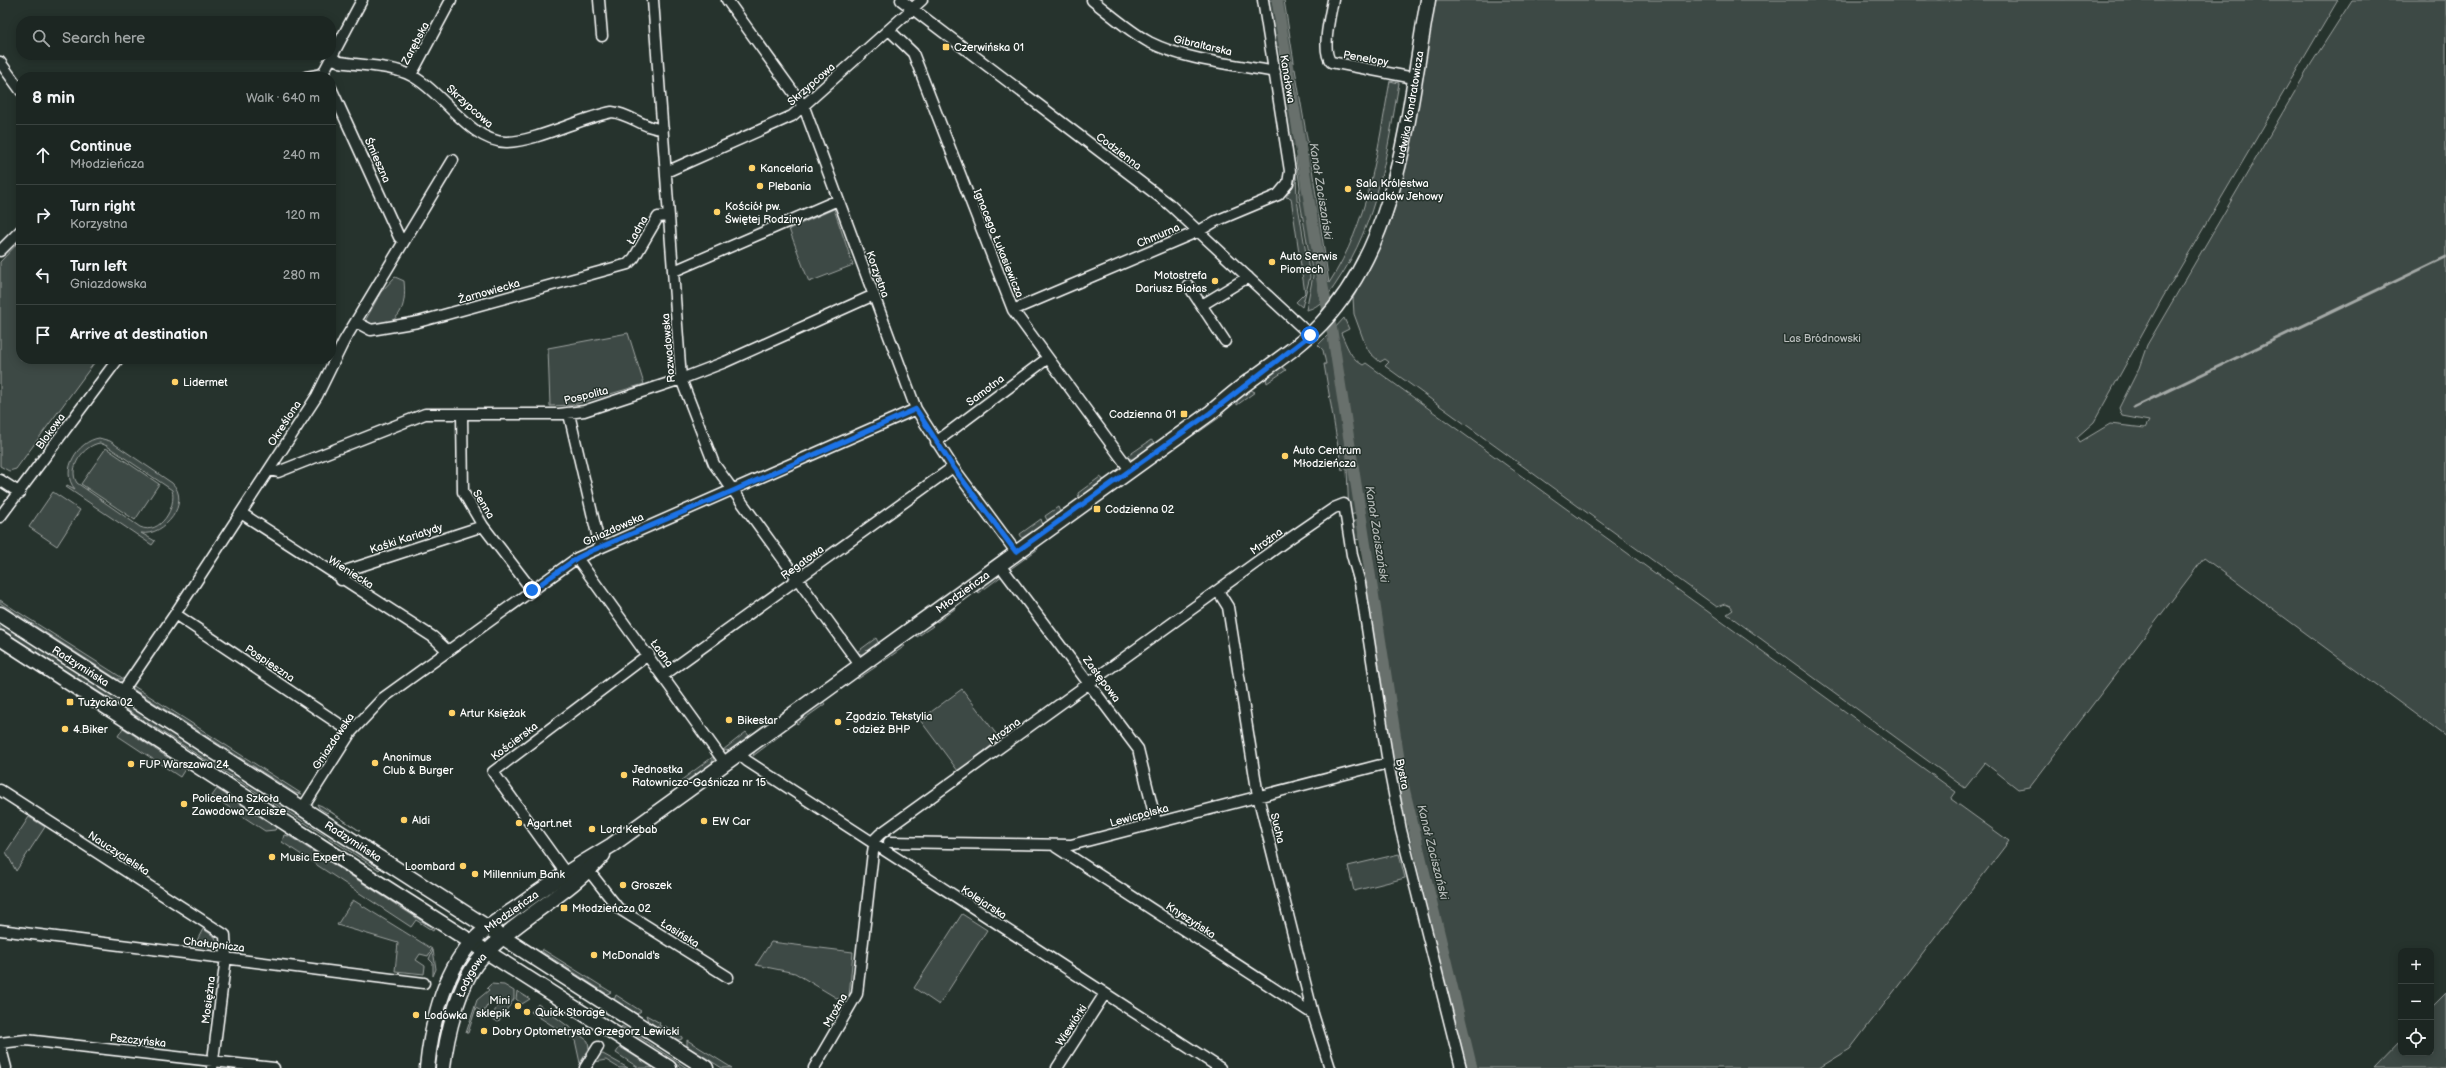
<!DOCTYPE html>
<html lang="en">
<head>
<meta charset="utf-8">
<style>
  :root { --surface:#1c2622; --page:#252e2a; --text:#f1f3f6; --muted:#a0a5a5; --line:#3a4340 }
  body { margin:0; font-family:"Balsamiq Sans",sans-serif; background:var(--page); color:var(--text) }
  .controls { position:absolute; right:12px; bottom:12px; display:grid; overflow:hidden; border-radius:8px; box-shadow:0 2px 10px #0003 }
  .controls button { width:36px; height:36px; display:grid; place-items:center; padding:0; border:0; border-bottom:1px solid var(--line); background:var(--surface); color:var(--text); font:20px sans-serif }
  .stop { position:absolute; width:12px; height:12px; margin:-9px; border:3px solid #1a73e8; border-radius:50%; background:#fff }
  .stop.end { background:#1a73e8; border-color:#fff; box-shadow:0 1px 4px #0008 }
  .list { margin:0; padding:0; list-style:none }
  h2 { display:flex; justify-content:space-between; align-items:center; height:52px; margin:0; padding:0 16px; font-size:17px }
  h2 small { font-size:13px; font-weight:400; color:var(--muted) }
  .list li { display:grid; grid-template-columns:26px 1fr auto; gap:12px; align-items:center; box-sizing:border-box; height:60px; padding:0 16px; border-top:1px solid var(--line) }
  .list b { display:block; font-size:15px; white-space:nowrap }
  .list p { margin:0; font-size:13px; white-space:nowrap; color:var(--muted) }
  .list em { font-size:13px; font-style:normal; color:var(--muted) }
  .icon { flex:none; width:22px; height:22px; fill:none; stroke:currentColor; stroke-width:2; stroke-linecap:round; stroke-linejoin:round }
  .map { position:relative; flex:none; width:2446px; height:1068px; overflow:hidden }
  .search { position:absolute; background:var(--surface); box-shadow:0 2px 10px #0003; left:16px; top:16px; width:320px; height:44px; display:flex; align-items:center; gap:10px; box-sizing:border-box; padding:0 14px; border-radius:16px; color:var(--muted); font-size:15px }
  .panel { position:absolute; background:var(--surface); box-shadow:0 2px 10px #0003; left:16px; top:72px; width:320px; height:292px; border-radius:16px }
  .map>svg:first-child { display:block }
  .green { fill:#3e4944; stroke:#9ea4a2; fill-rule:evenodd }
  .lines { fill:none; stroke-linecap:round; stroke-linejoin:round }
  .stream { stroke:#a4a9a7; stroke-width:3 }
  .canal { stroke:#67706c; stroke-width:11 }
  .street-casing { stroke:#fff; stroke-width:13 }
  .secondary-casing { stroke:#fff; stroke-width:17 }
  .street { stroke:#26332d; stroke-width:10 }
  .secondary { stroke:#26332d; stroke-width:14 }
  .route { stroke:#1a73e8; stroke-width:5 }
  .poi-dot { fill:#ffd166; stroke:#26332d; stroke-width:1.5 }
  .labels { text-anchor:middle; stroke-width:3; stroke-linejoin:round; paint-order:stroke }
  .street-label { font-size:11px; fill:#fff; stroke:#26332d }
  .poi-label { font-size:11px; fill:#fff; stroke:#26332d; text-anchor:start }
  .park-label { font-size:11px; fill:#bbbfbe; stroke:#26332d }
  .water-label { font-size:12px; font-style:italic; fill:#b3b8b6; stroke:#26332d }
</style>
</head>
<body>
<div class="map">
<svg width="2446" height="1068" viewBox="0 0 2446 1068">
  <rect width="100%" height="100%" fill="#26332d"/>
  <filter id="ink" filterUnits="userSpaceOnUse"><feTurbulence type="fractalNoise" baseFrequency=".025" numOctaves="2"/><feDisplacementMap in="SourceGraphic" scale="8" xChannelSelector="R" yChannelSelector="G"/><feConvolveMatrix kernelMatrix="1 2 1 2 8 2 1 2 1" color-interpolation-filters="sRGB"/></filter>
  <g filter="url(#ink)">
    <path class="green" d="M1268,0H1284L1294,62L1281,63L1279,47H1275Z
      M1434,0H2338L2163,297L2094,422L2077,437L2080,442L2110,424L2145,428L2149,421L2122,416L2119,408L2139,368L2147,345L2311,64L2352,0H2446V737L2204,558L2030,787L2018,789L1985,763L1965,788L1727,614L1733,610L1730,606L1725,604L1717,607L1385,366L1389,362L1385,359L1380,362L1370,353L1365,344L1354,314L1353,298L1372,261L1397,196Z
      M1295,69L1308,144L1294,146L1291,144L1282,89L1285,88L1283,70Z
      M1390,81L1399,83C1387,152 1378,222 1337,282C1330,293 1320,308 1306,310L1313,276L1299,196L1300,187L1296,158L1310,155L1329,283C1369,222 1377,152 1390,81Z
      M1296,173L1297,200L1310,277L1302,307L1296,302L1305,293L1291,198L1286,197L1295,181Z
      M834,209L853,265L809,282L789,229Z
      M21,240V359H97L16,469L9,471L0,466V262Z
      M395,277L404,281C407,308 399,328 369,324L365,321L381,292Z
      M1344,318L1349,329L1341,333C1347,346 1350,358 1363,365L1366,363L1956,792L1951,799L2009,841L1850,1049L1819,1068H1474L1404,783L1334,329Z
      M1331,332L1359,513L1349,515L1347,469L1342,470L1324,364H1326L1323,350L1318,345Z
      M628,333L644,384L573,405L550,406L548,348Z
      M1282,367L1286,370L1267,383L1266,378Z
      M1251,390L1255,392L1237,405V400Z
      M1220,413L1223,415L1199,432L1198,430Z
      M99,438L110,441L172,483C192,502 164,537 141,533L155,541L152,545L66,487L67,485L75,489C59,471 78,441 99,438ZM100,443L107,446L172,490C177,507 160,536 140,527L77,483C67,468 84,445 100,443Z
      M1151,440L1154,442L1134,460L1126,457Z
      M106,448L159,484L135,520L81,484Z
      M1100,477L1104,480L1079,498L1078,493Z
      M53,492L80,510L57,546L29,527Z
      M1058,507L1060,512L1047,520L1045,516Z
      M1041,519L1043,525L1022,538L1020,534Z
      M1360,520L1403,791L1399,792L1365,596L1371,595L1362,539L1353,540L1350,522Z
      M1037,547L1038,549L1009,570L1010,565Z
      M997,574L1003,575L979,593L976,590Z
      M0,600L15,610L124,679H117L0,603Z
      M955,606L956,608L937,622L935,619Z
      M0,623L381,868L379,870L0,629Z
      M929,623L933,626L917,637L916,633Z
      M876,638L879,644L864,655L858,653L857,652Z
      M901,644L905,646L884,661L882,659Z
      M874,664L877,666L858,679L856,676Z
      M132,685L302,794L295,793L133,689Z
      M962,689L1000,739L958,771L920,720Z
      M822,700L825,704L797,724L795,721Z
      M123,728L185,769L180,777L118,736Z
      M746,732L750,737L732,751L723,750Z
      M779,732L782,734L753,756L755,750Z
      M714,756L712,764L685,784L680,781Z
      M217,789L277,827L275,830L265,831L212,796Z
      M1404,797L1470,1068H1465L1405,832L1400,798Z
      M317,804L322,806L360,831L329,811L327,813L319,808Z
      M29,817L45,827L16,871L6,852Z
      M284,835L289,836L434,929L433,931L416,920L411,927L282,842Z
      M1399,854L1405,878L1354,891L1348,866Z
      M353,900L432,949L428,956L420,954L416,960L425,966L424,974L395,971L398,943L337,925Z
      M962,914L987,930L939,1005L914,988Z
      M203,929L215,937L219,947L194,946Z
      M771,942L853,952L849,997L845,1003L795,973L756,965Z
      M542,949L611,992L607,994L541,951Z
      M433,950L436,969L433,976V963L429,959Z
      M491,984L504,985L514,991V999L498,1022L476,1008L468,1033H466L477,1000L489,990L487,988ZM490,1001L498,1006L492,1015L484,1011Z
      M517,991L530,999L522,1004L516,999Z
      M2446,993V1068H2374L2401,1040V1053H2431V1008Z
      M616,995L641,1011L637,1014L614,1000Z
      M538,1004L588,1041L589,1049L580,1063L575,1040L531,1012Z
      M646,1015L660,1023L659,1025L664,1028L665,1026L682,1037V1039L678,1040L648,1021Z
      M622,1026L687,1068H682L620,1028Z
      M687,1040L732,1068H722L687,1046Z
      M620,1047L653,1068H639L616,1053Z
      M603,1054L628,1068H619L606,1060L595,1062L591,1068H588L599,1055Z"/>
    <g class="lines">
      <path class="stream" d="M2134,407L2446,257"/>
      <path class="canal" d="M1277,0L1323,287L1332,331L1403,784L1472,1068"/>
      <g class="street-casing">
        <path id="street" d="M599,0L602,36
          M653,0L681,379L714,464L860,665
          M727,0L804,107L916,409L953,467L1016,552
          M901,0L1169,204L1310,335
          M1092,0C1110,14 1129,31 1149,42C1187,61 1234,64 1275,72
          M1333,0C1330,15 1321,51 1331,62L1414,78
          M889,30L913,53L1013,310L1130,470
          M332,58L340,62C363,66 391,65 412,76C443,92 471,143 507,142C538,141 580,118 612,112C631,114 644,129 663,129
          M0,62L21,91
          M411,75L451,0
          M306,77L323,74L325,77
          M321,77L362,0
          M331,88L399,237L404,241
          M666,172L792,116L922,0
          M0,251L21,230
          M674,271L838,200
          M1188,285L1225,341
          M1202,305L1248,277
          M1013,310L1199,231L1216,221L1278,195L1288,183L1290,171L1263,0
          M356,322L371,330L418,322L628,264L634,258L658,217L669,216
          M462,414L463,492L483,526L532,590
          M569,414L600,547
          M936,442L1048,358
          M270,470L278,472L425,414H559L584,411L681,379L725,362L874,295
          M0,480L20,493
          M241,513L433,637L448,651
          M0,517L118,359
          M577,558L725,763
          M999,564L1138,749L1156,822
          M341,580L348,570L483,526
          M1218,591L1228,607L1258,796L1313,1014L1330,1068
          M175,614L351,732
          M664,675L953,467
          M122,692L175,614L317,396L344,341L453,160
          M738,753L747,761L1220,1068
          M0,790L225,935L226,957L212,1068
          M302,809L351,732L383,698L577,558L916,409
          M889,842L1071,845L1388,763
          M1056,847L1313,1014
          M589,871L618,908L728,977
          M565,872L493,772L649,654
          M0,930L424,983
          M0,1043L26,1040L274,1068
          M0,1045L6,1068
          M585,1068L598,1047
          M814,1068L857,994L873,852L875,839L880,834L1286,541L1334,508L1344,504L1352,555L1360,583L1388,763L1401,830L1461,1068
          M1057,1068L1104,995"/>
      </g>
      <g class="secondary-casing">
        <g id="secondary">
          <path id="s1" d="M0,614L706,1068"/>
          <path d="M0,638L341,859L669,1068"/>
          <path id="s2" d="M427,1068C431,1029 440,986 463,953C476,934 497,921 516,908C547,885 578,865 612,845L1210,413C1224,401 1238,389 1252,379C1276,361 1300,346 1321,324C1401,239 1408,110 1428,0"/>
          <path id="s3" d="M443,1068C446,1038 459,982 480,959C516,919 567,896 603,855"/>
        </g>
      </g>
      <use href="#street" class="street"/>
      <use href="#secondary" class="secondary"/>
    </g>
  </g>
  <g class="lines" filter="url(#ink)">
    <path class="route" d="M532,590L577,558L591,551L735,490L916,409L953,467L1016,552L1210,413L1310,335"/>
  </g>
  <g class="poi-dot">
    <rect x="942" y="43" width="8" height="8" rx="2"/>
    <circle cx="752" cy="168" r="4"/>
    <circle cx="760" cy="186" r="4"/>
    <circle cx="1348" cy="189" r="4"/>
    <circle cx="717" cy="212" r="4"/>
    <circle cx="1272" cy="262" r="4"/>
    <circle cx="1215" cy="281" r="4"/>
    <circle cx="175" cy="382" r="4"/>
    <rect x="1180" y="410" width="8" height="8" rx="2"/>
    <circle cx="1285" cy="456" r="4"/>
    <rect x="1093" y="505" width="8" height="8" rx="2"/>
    <rect x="66" y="698" width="8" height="8" rx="2"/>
    <circle cx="452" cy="713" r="4"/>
    <circle cx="729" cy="720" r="4"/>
    <circle cx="838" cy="722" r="4"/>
    <circle cx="65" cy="729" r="4"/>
    <circle cx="375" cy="763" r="4"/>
    <circle cx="131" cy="764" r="4"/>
    <circle cx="624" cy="775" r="4"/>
    <circle cx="184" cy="804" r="4"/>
    <circle cx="404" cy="820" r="4"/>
    <circle cx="704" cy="821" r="4"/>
    <circle cx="519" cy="823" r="4"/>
    <circle cx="592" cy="829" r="4"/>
    <circle cx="272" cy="857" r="4"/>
    <circle cx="463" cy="866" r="4"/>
    <circle cx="475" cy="874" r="4"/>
    <circle cx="623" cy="885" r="4"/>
    <rect x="560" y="904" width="8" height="8" rx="2"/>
    <circle cx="594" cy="955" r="4"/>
    <circle cx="518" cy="1006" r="4"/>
    <circle cx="527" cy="1012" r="4"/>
    <circle cx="416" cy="1015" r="4"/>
    <circle cx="484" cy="1031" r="4"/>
  </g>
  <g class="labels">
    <g class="street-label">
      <text transform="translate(415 43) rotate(-62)" y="4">Zarębska</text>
      <text transform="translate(1203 45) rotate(13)" y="4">Gibraltarska</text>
      <text transform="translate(1366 58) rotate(10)" y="4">Penelopy</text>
      <text transform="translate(1288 79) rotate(81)" y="4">Kanałowa</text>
      <text transform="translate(811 84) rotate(-41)" y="4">Skrzypcowa</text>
      <text transform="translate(470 106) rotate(42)" y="4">Skrzypcowa</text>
      <text dy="4" stroke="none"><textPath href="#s2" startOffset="1424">Ludwika Kondratowicza</textPath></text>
      <text transform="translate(1119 151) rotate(37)" y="4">Codzienna</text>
      <text transform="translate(378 160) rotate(66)" y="4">Śmieszna</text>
      <text transform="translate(637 230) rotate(-60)" y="4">Ładna</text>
      <text transform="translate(1158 235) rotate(-23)" y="4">Chmurna</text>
      <text transform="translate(999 243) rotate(68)" y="4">Ignacego Łukasiewicza</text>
      <text transform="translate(878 274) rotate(70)" y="4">Korzystna</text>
      <text transform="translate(489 291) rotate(-16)" y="4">Żarnowiecka</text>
      <text transform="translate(668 348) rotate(-95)" y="4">Rozwadowska</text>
      <text transform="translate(985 390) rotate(-37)" y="4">Samotna</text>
      <text transform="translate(586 395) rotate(-14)" y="4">Pospolita</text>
      <text transform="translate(284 423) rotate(-57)" y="4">Określona</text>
      <text transform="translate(50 431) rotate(-54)" y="4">Blokowa</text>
      <text transform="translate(484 504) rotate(59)" y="4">Senna</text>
      <text transform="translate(613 529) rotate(-24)" y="4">Gniazdowska</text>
      <text transform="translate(406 538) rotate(-18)" y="4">Kaśki Kariatydy</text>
      <text transform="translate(1266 541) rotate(-36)" y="4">Mroźna</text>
      <text transform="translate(802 562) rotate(-36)" y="4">Regatowa</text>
      <text transform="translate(351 572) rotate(32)" y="4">Wieniecka</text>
      <text dy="4" stroke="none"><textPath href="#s2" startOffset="739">Młodzieńcza</textPath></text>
      <text transform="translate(662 653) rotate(54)" y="4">Ładna</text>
      <text transform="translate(270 663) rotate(34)" y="4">Pospieszna</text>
      <text dy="4" stroke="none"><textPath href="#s1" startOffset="96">Radzymińska</textPath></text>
      <text transform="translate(1102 679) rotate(53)" y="4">Zastępowa</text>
      <text transform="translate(1004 731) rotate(-36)" y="4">Mroźna</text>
      <text transform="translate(333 741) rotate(-56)" y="4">Gniazdowska</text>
      <text transform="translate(514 741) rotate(-37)" y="4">Kościerska</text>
      <text transform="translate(1403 774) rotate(79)" y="4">Bystra</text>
      <text transform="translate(1139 815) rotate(-15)" y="4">Lewicpolska</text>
      <text transform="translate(1278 828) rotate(76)" y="4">Sucha</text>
      <text dy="4" stroke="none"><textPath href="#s1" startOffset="420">Radzymińska</textPath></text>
      <text transform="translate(119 853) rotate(33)" y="4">Nauczycielska</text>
      <text transform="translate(984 902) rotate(33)" y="4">Kolejarska</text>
      <text dy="4" stroke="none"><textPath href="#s2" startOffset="186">Młodzieńcza</textPath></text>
      <text transform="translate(1191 920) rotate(33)" y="4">Knyszyńska</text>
      <text transform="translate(680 933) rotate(32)" y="4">Łasińska</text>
      <text transform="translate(214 944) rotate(7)" y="4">Chałupnicza</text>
      <text dy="4" stroke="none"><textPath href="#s3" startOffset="98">Łodygowa</textPath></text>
      <text transform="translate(208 1000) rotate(-83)" y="4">Mosiężna</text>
      <text transform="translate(835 1010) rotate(-60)" y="4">Mroźna</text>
      <text transform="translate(1071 1025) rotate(-57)" y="4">Wiewiórki</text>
      <text transform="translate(138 1040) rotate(6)" y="4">Pszczyńska</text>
    </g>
    <g class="poi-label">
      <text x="954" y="51">Czerwińska 01</text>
      <text x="760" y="172">Kancelaria</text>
      <text x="1356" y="187">Sala Królestwa<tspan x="1356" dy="13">Świadków Jehowy</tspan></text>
      <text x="768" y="190">Plebania</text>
      <text x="725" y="210">Kościół pw.<tspan x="725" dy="13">Świętej Rodziny</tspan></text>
      <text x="1280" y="260">Auto Serwis<tspan x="1280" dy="13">Piomech</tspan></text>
      <text x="1207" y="279" text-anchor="end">Motostrefa<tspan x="1207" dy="13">Dariusz Białas</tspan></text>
      <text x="183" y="386">Lidermet</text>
      <text x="1176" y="418" text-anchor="end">Codzienna 01</text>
      <text x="1293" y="454">Auto Centrum<tspan x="1293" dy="13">Młodzieńcza</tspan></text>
      <text x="1105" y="513">Codzienna 02</text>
      <text x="78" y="706">Tużycka 02</text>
      <text x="460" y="717">Artur Księżak</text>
      <text x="846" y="720">Zgodzio. Tekstylia<tspan x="846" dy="13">- odzież BHP</tspan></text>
      <text x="737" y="724">Bikestar</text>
      <text x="73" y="733">4.Biker</text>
      <text x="383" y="761">Anonimus<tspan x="383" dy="13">Club &amp; Burger</tspan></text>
      <text x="139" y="768">FUP Warszawa 24</text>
      <text x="632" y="773">Jednostka<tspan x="632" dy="13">Ratowniczo-Gaśnicza nr 15</tspan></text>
      <text x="192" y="802">Policealna Szkoła<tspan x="192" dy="13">Zawodowa Zacisze</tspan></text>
      <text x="412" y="824">Aldi</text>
      <text x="712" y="825">EW Car</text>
      <text x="527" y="827">Agart.net</text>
      <text x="600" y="833">Lord Kebab</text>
      <text x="280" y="861">Music Expert</text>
      <text x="455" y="870" text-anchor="end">Loombard</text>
      <text x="483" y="878">Millennium Bank</text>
      <text x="631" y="889">Groszek</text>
      <text x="572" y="912">Młodzieńcza 02</text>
      <text x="602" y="959">McDonald's</text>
      <text x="510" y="1004" text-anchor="end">Mini<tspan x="510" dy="13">sklepik</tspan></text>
      <text x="535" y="1016">Quick Storage</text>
      <text x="424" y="1019">Lodówka</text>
      <text x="492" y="1035">Dobry Optometrysta Grzegorz Lewicki</text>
    </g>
    <g class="park-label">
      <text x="1822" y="342">Las Bródnowski</text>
    </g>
    <g class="water-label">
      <text transform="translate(1321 191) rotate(81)" y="4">Kanał Zaciszański</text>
      <text transform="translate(1377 534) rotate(81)" y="4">Kanał Zaciszański</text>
      <text transform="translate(1433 852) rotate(76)" y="4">Kanał Zaciszański</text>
    </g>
  </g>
</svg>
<div class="controls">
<button>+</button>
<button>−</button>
<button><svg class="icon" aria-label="locate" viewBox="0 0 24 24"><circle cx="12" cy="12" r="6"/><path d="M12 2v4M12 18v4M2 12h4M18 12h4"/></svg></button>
</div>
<div class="stop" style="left:1310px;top:335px"></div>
<div class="stop end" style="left:532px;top:590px"></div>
<div class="search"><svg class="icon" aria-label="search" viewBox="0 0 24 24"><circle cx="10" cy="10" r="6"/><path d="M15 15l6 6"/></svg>Search here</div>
<section class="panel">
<h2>8 min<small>Walk · 640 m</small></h2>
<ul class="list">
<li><svg class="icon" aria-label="ahead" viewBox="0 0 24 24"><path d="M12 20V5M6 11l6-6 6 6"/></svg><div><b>Continue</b><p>Młodzieńcza</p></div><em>240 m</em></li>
<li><svg class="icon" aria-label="right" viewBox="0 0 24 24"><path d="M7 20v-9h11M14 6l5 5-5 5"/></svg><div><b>Turn right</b><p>Korzystna</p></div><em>120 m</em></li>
<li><svg class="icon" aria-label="left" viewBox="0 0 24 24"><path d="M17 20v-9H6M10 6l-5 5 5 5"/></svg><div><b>Turn left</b><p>Gniazdowska</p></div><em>280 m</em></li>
<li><svg class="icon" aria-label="arrive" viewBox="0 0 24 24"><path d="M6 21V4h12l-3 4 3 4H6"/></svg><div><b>Arrive at destination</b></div></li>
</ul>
</section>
</div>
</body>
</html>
